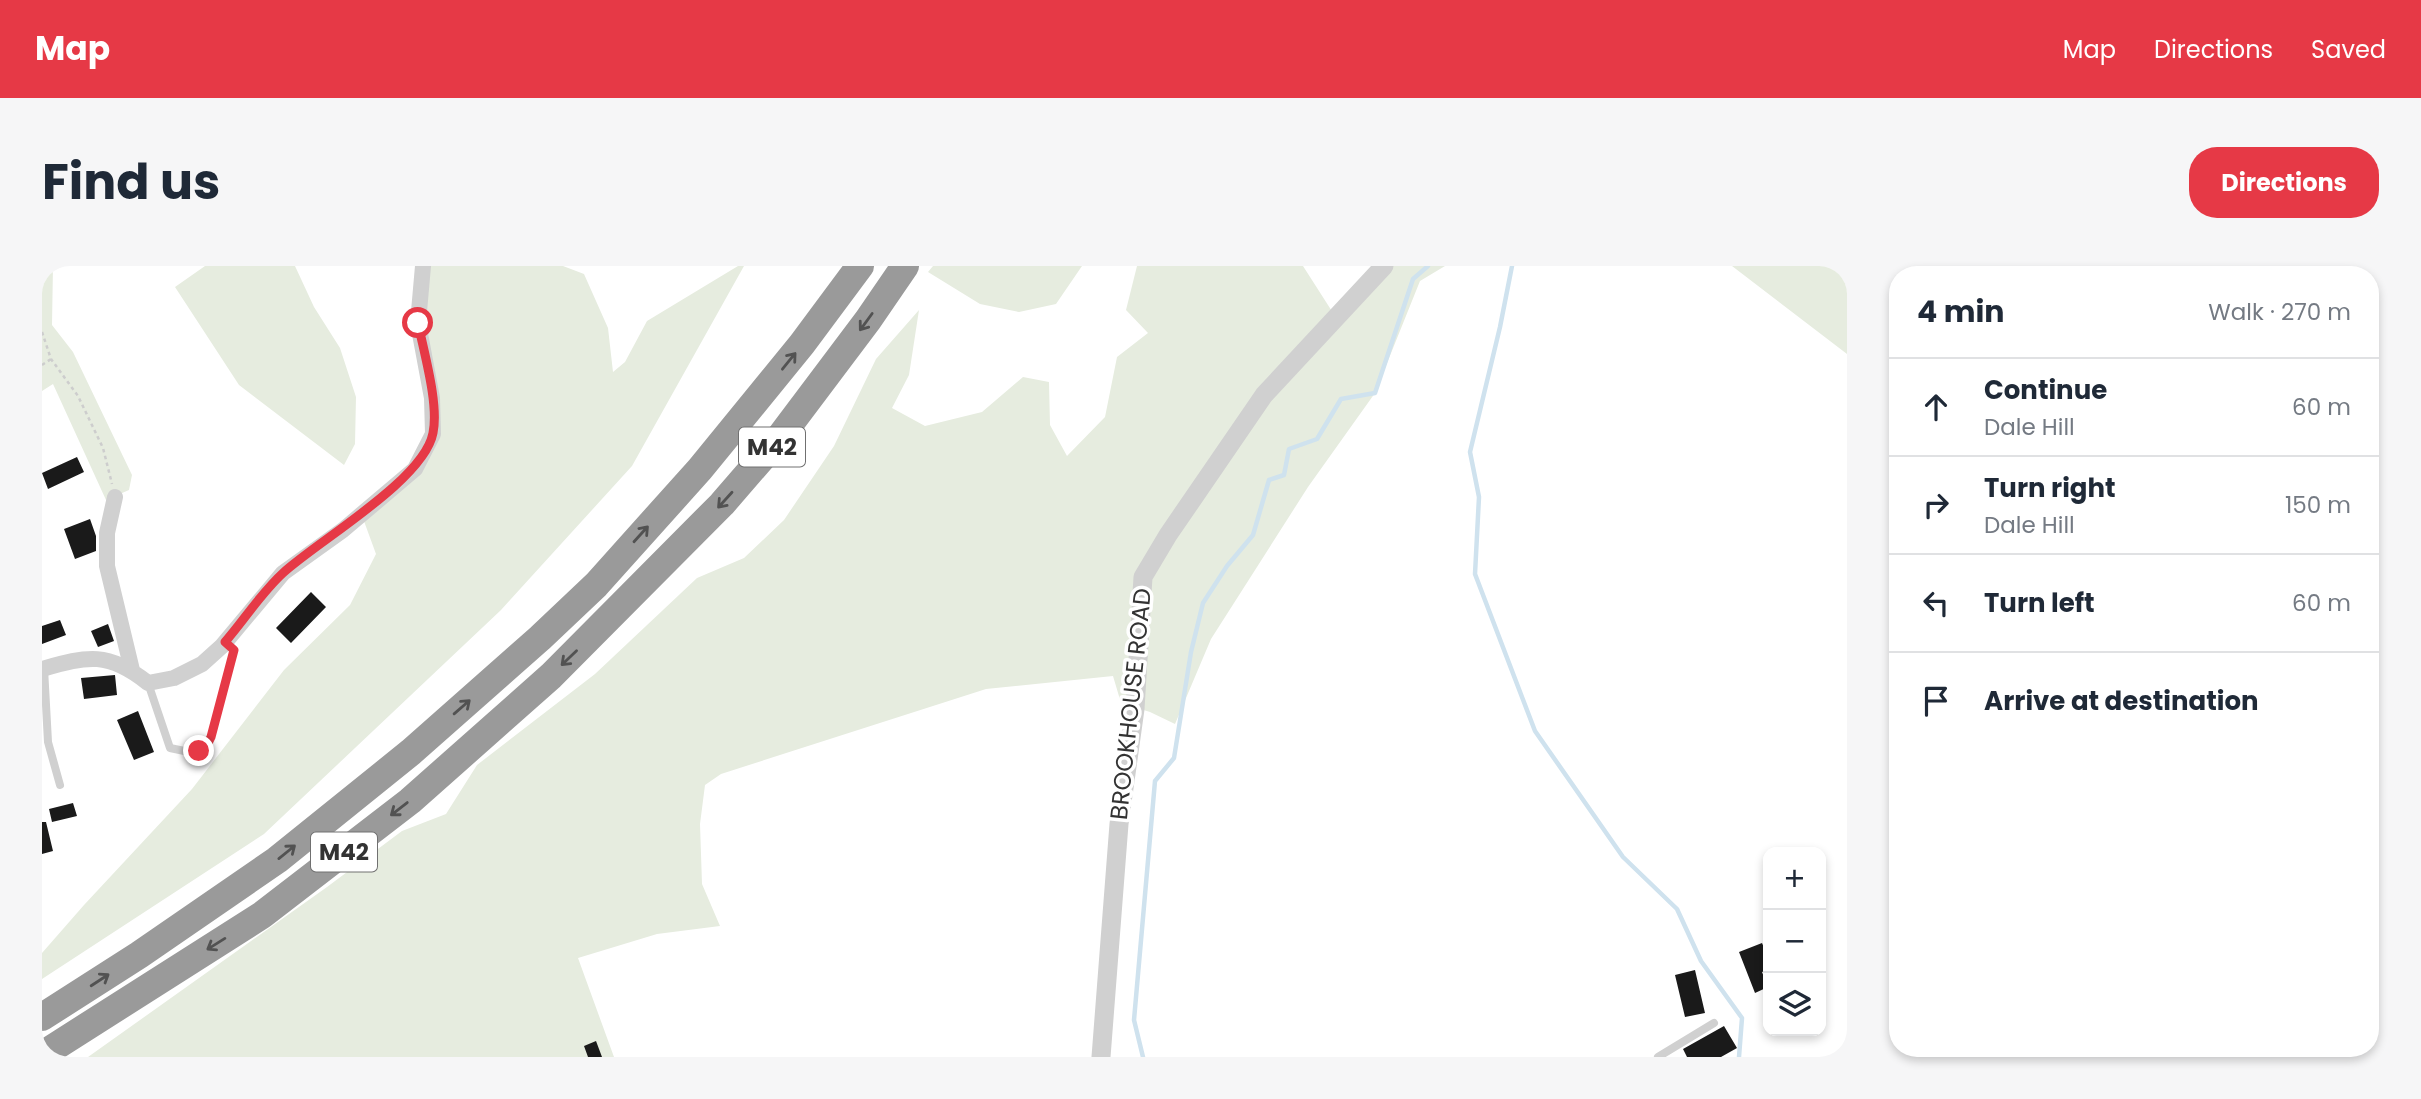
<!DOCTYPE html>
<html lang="en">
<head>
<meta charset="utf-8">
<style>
  :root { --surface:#fff; --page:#f6f6f7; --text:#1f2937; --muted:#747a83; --line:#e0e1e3; --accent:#e63946 }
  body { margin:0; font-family:Poppins,sans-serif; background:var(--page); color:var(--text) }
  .controls { position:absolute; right:21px; bottom:21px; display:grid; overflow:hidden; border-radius:14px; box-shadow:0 4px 10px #0003 }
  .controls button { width:63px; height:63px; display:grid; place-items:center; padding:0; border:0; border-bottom:2px solid var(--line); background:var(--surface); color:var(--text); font:35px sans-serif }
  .stop { position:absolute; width:21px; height:21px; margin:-16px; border:5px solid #e63946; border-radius:50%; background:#fff }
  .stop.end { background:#e63946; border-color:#fff; box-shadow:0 2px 7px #0008 }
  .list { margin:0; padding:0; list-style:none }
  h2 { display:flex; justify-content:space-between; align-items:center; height:91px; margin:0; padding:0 28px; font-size:30px }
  h2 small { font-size:23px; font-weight:400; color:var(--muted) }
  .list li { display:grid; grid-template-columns:46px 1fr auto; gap:21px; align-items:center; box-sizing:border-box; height:98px; padding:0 28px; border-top:2px solid var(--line) }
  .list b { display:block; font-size:26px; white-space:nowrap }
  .list p { margin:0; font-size:23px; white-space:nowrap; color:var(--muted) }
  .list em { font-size:23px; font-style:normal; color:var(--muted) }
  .icon { flex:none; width:38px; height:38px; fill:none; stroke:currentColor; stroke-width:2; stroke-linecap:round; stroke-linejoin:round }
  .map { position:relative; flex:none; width:1805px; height:791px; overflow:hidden; border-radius:28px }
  header { display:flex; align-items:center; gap:42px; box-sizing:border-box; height:98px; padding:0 35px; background:var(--accent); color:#fff }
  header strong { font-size:33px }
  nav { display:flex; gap:38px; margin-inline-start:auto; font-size:24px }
  .intro { display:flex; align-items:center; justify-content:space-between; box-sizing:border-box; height:168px; padding:0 42px }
  h1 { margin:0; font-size:49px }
  .button { padding:18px 32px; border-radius:28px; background:var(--accent); color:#fff; font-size:24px; font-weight:700 }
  main { display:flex; gap:42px; padding:0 42px }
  aside { flex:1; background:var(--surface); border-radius:28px; box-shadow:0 4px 10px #0003 }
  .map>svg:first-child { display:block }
  .green { fill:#e6ecdf }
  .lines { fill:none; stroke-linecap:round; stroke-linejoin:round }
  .stream { stroke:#cfe2ee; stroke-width:4.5 }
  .building { fill:#1a1a1a }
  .path { stroke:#cdcdcd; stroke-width:2.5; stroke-dasharray:3.5 3.5; stroke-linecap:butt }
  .service { stroke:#d0d0d0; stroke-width:8 }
  .minor { stroke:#d0d0d0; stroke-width:16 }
  .tertiary { stroke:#d0d0d0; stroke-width:19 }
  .motorway { stroke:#9a9a9a; stroke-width:28 }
  .oneway { stroke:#525252 }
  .route { stroke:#e63946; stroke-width:9 }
  .labels { text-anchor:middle; stroke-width:7; stroke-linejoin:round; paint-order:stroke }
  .shield { fill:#fff; stroke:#707070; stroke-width:2 }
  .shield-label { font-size:23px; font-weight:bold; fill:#333 }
  .street-label { font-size:24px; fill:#333; stroke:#fff }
</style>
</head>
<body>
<header>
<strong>Map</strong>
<nav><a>Map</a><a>Directions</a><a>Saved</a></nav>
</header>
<div class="intro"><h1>Find us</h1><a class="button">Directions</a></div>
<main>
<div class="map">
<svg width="1805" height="791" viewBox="0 0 1805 791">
  <rect width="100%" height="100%" fill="#fff"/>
  <path class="green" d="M0,0H11L10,59L31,86L90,209L87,224L64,234L11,118L0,125Z
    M163,0H253L272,41L298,82L314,131L313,178L302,199L197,119L133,21Z
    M381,0H521L542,8L566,62L571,106L583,96L605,55L696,0H702L590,200L459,344L222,568L0,713V687L42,639L150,523L242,404L308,339L334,288L319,247L373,203L391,168L376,57Z
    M891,0H1040L1014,38L977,46L938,38L886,6Z
    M1095,0H1261L1293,50L1342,0H1403L1378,15L1333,127L1266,221L1169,373L1133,458L1108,446L1079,437L1071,410L944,423L679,508L663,519L658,558L660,618L678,660L615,668L536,692L572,791H46L285,621L360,565L404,548L435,499L553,408L655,312L702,292L742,254L792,180L834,93L877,44L867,109L850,142L883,160L940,146L981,111L1007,116L1008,159L1025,190L1063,151L1075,91L1106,67L1084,44Z
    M1690,0H1805V88Z"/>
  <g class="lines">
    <path class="stream" d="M1470,0L1458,61L1428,186L1437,231L1433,308L1493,465L1581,591L1635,643L1659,695L1700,752L1697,791
      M1101,791L1092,754L1113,515L1132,492L1149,386L1161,337L1185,300L1211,269L1227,214L1242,209L1247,183L1275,173L1299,133L1333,127L1371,13L1386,0"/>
  </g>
  <path class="building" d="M35,191L42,206L6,223L0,207Z
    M48,253L54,270V285L33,293L22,263Z
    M269,326L284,341L249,377L234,362Z
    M18,354L24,369L0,378V360Z
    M66,358L72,375L56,381L49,365Z
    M73,409L75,429L42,433L39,412Z
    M96,445L112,486L92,494L75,454Z
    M31,537L35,550L10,556L7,543Z
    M0,556H4L11,585L0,588Z
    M1720,677L1726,691V704L1720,706L1726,721L1713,727L1697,686Z
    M1653,704L1663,747L1643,751L1633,709Z
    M1682,760L1695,782L1679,791H1645L1641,783Z
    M554,775L560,791H546L542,780Z"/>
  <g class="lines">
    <path class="path" d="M0,10V0
      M0,66L9,93L36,130L61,182L70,218
      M0,99L9,93
      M169,471L190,392"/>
    <path class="service" d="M2,402L6,476L18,519
      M106,417L128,482L152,487L164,481
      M1616,791L1672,757"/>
    <path class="minor" d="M73,231L65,267V300L90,404
      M0,403C46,390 66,385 106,417L132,412L160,398L180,380L241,307L301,264L373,203L391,168L390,132L376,57L381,0"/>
    <path class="tertiary" d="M1059,791L1077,558L1093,443L1101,311L1126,269L1222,129L1342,0"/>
    <path class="motorway" d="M0,751L97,689L235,594L369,486L498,372L554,319L658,203L760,78L818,0
      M0,789L220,649L368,535L509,410L680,238L738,171L826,54L863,0"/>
  </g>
  <defs><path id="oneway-shaft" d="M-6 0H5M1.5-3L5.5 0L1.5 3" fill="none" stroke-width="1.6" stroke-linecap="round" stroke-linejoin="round" transform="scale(1.75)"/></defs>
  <g class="oneway">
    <use href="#oneway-shaft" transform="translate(824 56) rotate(126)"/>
    <use href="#oneway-shaft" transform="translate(747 95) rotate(-51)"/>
    <use href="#oneway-shaft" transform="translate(683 234) rotate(132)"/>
    <use href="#oneway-shaft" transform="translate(599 268) rotate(-48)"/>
    <use href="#oneway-shaft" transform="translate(527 392) rotate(136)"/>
    <use href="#oneway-shaft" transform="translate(420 441) rotate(-41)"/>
    <use href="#oneway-shaft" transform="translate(357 543) rotate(142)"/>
    <use href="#oneway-shaft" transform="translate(245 586) rotate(-39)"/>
    <use href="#oneway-shaft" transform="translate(174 678) rotate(148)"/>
    <use href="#oneway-shaft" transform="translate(58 714) rotate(-33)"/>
  </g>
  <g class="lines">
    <path class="route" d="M157,485L164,481L169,471L192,384L183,376C202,354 220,326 241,307C277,274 382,214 391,167C397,138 382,87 376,57"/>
  </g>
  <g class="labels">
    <g class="shield">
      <rect x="697" y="161.5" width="66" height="39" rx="5"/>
      <rect x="269" y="566.5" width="66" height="39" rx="5"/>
    </g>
    <g class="shield-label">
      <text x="730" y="189">M42</text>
      <text x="302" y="594">M42</text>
    </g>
    <g class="street-label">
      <text transform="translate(1089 438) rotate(-84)" y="8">BROOKHOUSE ROAD</text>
    </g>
  </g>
</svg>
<div class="controls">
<button>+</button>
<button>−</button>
<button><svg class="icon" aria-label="layers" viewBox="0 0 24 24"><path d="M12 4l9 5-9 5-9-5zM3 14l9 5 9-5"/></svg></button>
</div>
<div class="stop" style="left:376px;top:57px"></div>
<div class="stop end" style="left:157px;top:485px"></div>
</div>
<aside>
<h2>4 min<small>Walk · 270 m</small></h2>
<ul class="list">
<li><svg class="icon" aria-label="ahead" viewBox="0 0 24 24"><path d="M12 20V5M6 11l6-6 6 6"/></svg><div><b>Continue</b><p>Dale Hill</p></div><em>60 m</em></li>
<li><svg class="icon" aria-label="right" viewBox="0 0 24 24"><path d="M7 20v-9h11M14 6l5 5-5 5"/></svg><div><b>Turn right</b><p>Dale Hill</p></div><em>150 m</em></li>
<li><svg class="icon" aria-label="left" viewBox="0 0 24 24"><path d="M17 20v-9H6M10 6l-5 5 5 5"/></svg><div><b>Turn left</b></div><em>60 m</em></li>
<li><svg class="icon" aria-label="arrive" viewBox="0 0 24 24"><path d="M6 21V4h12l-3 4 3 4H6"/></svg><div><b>Arrive at destination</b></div></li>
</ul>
</aside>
</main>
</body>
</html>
